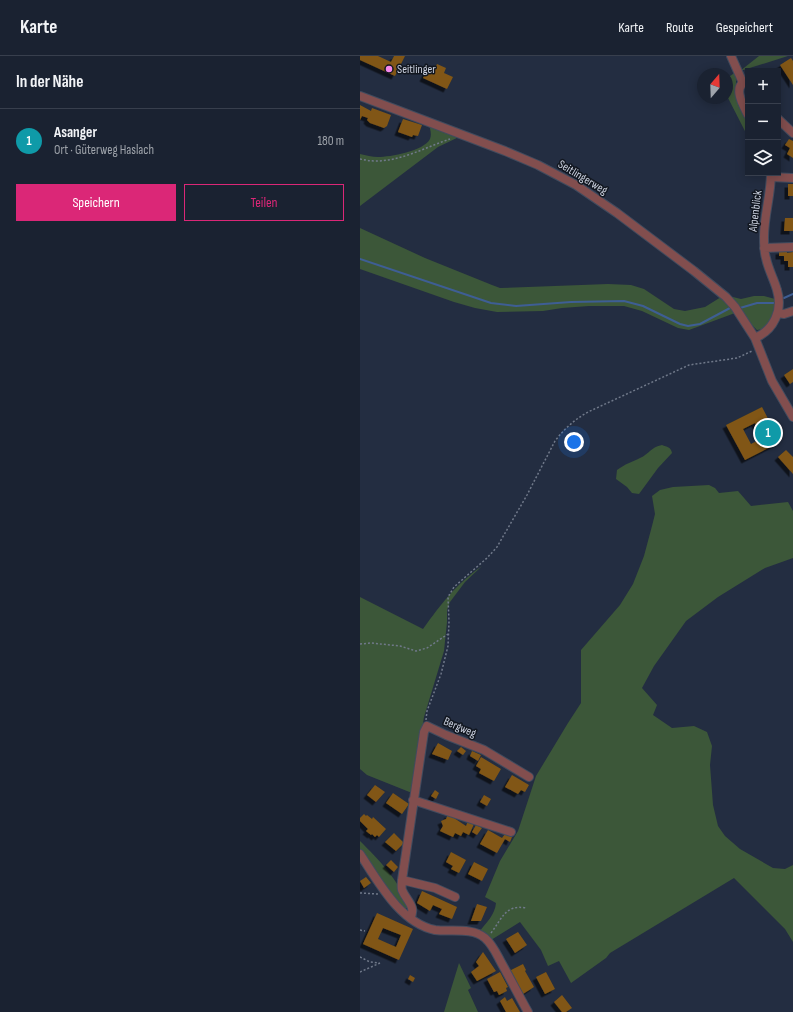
<!DOCTYPE html>
<html lang="de">
<head>
<meta charset="utf-8">
<style>
  :root { --surface:#1a2231; --page:#232a39; --text:#f1f3f6; --muted:#9fa4ab; --line:#383f4d; --accent:#db2777 }
  body { margin:0; font-family:"Sofia Sans Condensed",sans-serif; background:var(--page); color:var(--text) }
  .controls { position:absolute; right:12px; top:12px; display:grid; overflow:hidden; border-radius:0px; box-shadow:0 2px 10px #0003 }
  .controls button { width:36px; height:36px; display:grid; place-items:center; padding:0; border:0; border-bottom:1px solid var(--line); background:var(--surface); color:var(--text); font:20px sans-serif }
  .compass { position:absolute; left:337px; top:12px; width:36px; height:36px; border-radius:50%; background:var(--surface); box-shadow:0 2px 10px #0003; rotate:19deg }
  .you { position:absolute; left:214px; top:386px; width:14px; height:14px; margin:-10px; border:3px solid #fff; border-radius:50%; background:#1a73e8; box-shadow:0 0 0 6px #1a73e833 }
  .badge { display:grid; place-items:center; width:26px; height:26px; border-radius:50%; background:var(--accent); color:#fff; font-size:13px; font-weight:700 }
  .pin { position:absolute; translate:-50% -50%; border:2px solid #fff; box-shadow:0 1px 4px #0006 }
  .list { margin:0; padding:0; list-style:none }
  h2 { display:flex; justify-content:space-between; align-items:center; height:52px; margin:0; padding:0 16px; font-size:17px }
  h2 small { font-size:13px; font-weight:400; color:var(--muted) }
  .list li { display:grid; grid-template-columns:26px 1fr auto; gap:12px; align-items:center; box-sizing:border-box; height:64px; padding:0 16px; border-top:1px solid var(--line) }
  .list b { display:block; font-size:15px; white-space:nowrap }
  .list p { margin:0; font-size:13px; white-space:nowrap; color:var(--muted) }
  .list em { font-size:13px; font-style:normal; color:var(--muted) }
  .actions { display:flex; gap:8px; padding:12px 16px }
  .actions a { flex:1; padding:9px 0; border:1px solid var(--accent); border-radius:0px; text-align:center; font-size:14px; color:var(--accent) }
  .actions .main { background:var(--accent); color:#fff }
  .icon { flex:none; width:22px; height:22px; fill:none; stroke:currentColor; stroke-width:2; stroke-linecap:round; stroke-linejoin:round }
  .map { position:relative; flex:none; width:433px; height:956px; overflow:hidden }
  header { display:flex; align-items:center; gap:24px; box-sizing:border-box; height:56px; padding:0 20px; background:var(--surface); border-bottom:1px solid var(--line) }
  header strong { font-size:19px }
  nav { display:flex; gap:22px; margin-inline-start:auto; font-size:14px }
  main { display:flex }
  aside { flex:1; background:var(--surface) }
  .map>svg:first-child { display:block }
  .green { fill:#3c5739 }
  .lines { fill:none; stroke-linecap:round; stroke-linejoin:round }
  .stream { stroke:#3e5e94; stroke-width:2 }
  .building { fill:#815615; fill-rule:evenodd; filter:url(#shadow) }
  .minor-casing { stroke:#414b5e; stroke-width:10 }
  .path { stroke:#70798a; stroke-width:1.5; stroke-dasharray:2 2; stroke-linecap:butt }
  .minor { stroke:#824e4e; stroke-width:8 }
  .poi-dot { fill:#f688ed; stroke:#11161f; stroke-width:1.5 }
  .labels { text-anchor:middle; stroke-width:3; stroke-linejoin:round; paint-order:stroke }
  .poi-label { font-size:12px; fill:#ccd2e0; stroke:#11161f; text-anchor:start }
  .street-label { font-size:12px; fill:#ccd2e0; stroke:#11161f }
</style>
</head>
<body>
<header>
<strong>Karte</strong>
<nav><a>Karte</a><a>Route</a><a>Gespeichert</a></nav>
</header>
<main>
<aside>
<h2>In der Nähe<small></small></h2>
<ul class="list">
<li><span class="badge" style="background:#0f9aa8">1</span><div><b>Asanger</b><p>Ort · Güterweg Haslach</p></div><em>180 m</em></li>
</ul>
<div class="actions"><a class="main">Speichern</a><a>Teilen</a></div>
</aside>
<div class="map">
<svg width="433" height="956" viewBox="0 0 433 956">
  <defs>
    <filter id="shadow"><feDropShadow dx="-3.5" dy="3.5" stdDeviation="0" flood-color="#0009"/></filter>
  </defs>
  <rect width="100%" height="100%" fill="#232d41"/>
  <path class="green" d="M399,0H428L380,15Z
    M376,16V31L379,49L388,64V81L367,40V22Z
    M69,68L101,80L78,91L0,150V98C6,99 12,101 18,101C30,101 64,95 70,83C72,78 70,73 69,68Z
    M0,172L65,202L132,229L140,232L248,228L271,229L284,233L314,253L325,255L345,251L361,241L375,257L329,274L318,272L282,255L264,250H229L202,252L183,255L137,256L115,252L94,246L0,213Z
    M369,240L381,243L394,240H404L415,243L414,261L403,273L397,274L392,269Z
    M302,389C307,391 311,391 312,397L298,412L279,438L272,437L267,431L256,423L257,414C265,408 272,406 280,402C289,398 291,391 302,389Z
    M349,429L355,432L359,437L378,435L391,450L428,446L433,455V502L405,512L358,541L326,565L294,610L282,632L297,649L293,659L312,672L334,670L347,676L352,690L350,709L353,749L358,770L365,780L380,793L413,812L425,813L433,809V886L425,873L374,822L250,897L246,902L211,927L199,905L188,910L181,894L160,866L131,884L119,876C126,867 135,859 136,847L125,841L140,805L158,775L176,720L208,667L221,647V594L260,549L273,528L284,500L292,470L295,458L292,440L300,434L313,431Z
    M122,510L105,526L90,546L87,554V566L84,595L64,661L52,737L7,719L0,713V541L63,573C82,547 95,529 122,510Z
    M0,785C19,804 39,824 48,850L47,852H44L33,841L0,793Z
    M99,907L111,932L108,934L118,956H84Z"/>
  <g class="lines">
    <path class="stream" d="M0,203L131,247L156,250L211,246L264,245L283,250L320,268L328,270L340,268L370,252
      M424,242L433,238
      M380,252L397,247H414"/>
  </g>
  <path class="building" d="M0,0H18L31,6L34,0H45L35,20L0,4Z
    M431,2L433,5V29L420,9Z
    M77,8L86,12L84,17L93,21L87,33L63,22L68,12L74,15Z
    M0,49L11,55L12,52L31,59L27,70L24,72L10,67L7,64L8,62L2,60L0,64Z
    M43,63L62,69L58,80L53,79L52,81L38,76Z
    M429,83L433,85V102L427,98L430,92L425,89Z
    M428,128H433V140H428Z
    M425,162H433V175H424Z
    M424,194L427,195V197L433,196V211H428V205H424V200H419V195Z
    M433,313V326L430,328L424,319Z
    M402,351L420,386L385,404L366,369ZM395,367L402,382L391,388L383,373Z
    M426,394L433,401V418L418,401Z
    M78,687L92,695L88,704L72,698Z
    M101,691L106,695L103,699L97,695Z
    M112,695L121,699L118,705L110,700Z
    M121,701L141,713L134,725L119,717L121,713L116,710Z
    M152,719L169,729L165,736L161,734L158,738L145,731Z
    M15,729L25,736L16,746L7,739Z
    M75,734L79,737L76,743L71,740Z
    M33,737L49,748L42,758L26,747Z
    M124,739L131,743L127,750L120,746Z
    M4,758L6,760L7,759L12,763L13,761L26,773L19,781L17,779L15,781L12,778L11,779L6,775L8,773L0,765V762Z
    M88,758L106,770L108,765L114,768L109,779L103,776L101,780L95,777L93,781L80,775L83,770L81,765L86,763Z
    M116,769L122,772L117,779L112,776Z
    M128,774L142,782L145,778L152,781L150,786L145,783L137,797L120,788Z
    M34,777L44,787L36,795L25,786Z
    M91,796L106,804L99,817L91,813L93,810L86,806Z
    M31,804L38,811L34,816L26,809Z
    M114,806L128,813L122,825L108,818Z
    M6,821L11,827L4,832L0,825Z
    M62,835L97,851L92,863L79,858L82,853L73,849L70,855L57,847Z
    M117,848L127,851L121,865H111Z
    M17,857L53,873L39,904L3,888ZM23,872L41,879L36,891L18,883Z
    M158,876L167,889L155,897L146,883Z
    M123,896L136,915L117,925L111,916L119,910L116,906Z
    M163,908L166,914L165,915L174,931L163,938L149,915Z
    M140,916L148,931L146,932L147,935L139,939L137,935L134,936L127,923Z
    M186,916L195,933L185,938L176,921Z
    M50,919L55,922L53,926L48,923Z
    M202,939L212,952L206,956H202L194,946Z
    M145,941L147,945L152,942L160,956H146L140,945Z"/>
  <g class="lines">
    <g class="minor-casing">
      <path id="minor" d="M371,0L383,27
        M388,25C371,29 383,49 388,59
        M0,40L145,95L178,109L216,129L257,157L334,215L366,241L375,251L395,282L412,325L433,361
        M418,63L433,77
        M411,121L433,122
        M404,192L433,191
        M418,257L424,258L433,255
        M395,282C414,274 423,254 417,234C414,223 408,213 406,202C404,196 404,188 404,181C404,159 411,139 411,117
        M53,744L151,776
        M0,798C18,825 40,867 75,874C91,876 112,871 125,882C133,889 137,899 142,908C151,924 159,940 168,956
        M42,824L75,832L95,841
        M50,862C57,851 46,844 42,834C41,831 42,827 42,824L64,676L67,670L86,679L124,694L169,721"/>
    </g>
    <path class="path" d="M0,103C5,104 10,105 16,105C42,105 66,91 90,83
      M0,588L11,587L40,590L56,595L67,592L88,578
      M66,664L67,655L81,618L88,590L89,566L88,541L94,531L127,502L137,491L167,439L195,385C204,373 214,364 228,356L329,309L377,302L392,295
      M0,837L18,838
      M0,874L5,875
      M131,877C142,863 145,848 166,852
      M0,901L10,906L18,907
      M0,916L20,907"/>
    <use href="#minor" class="minor"/>
  </g>
  <circle class="poi-dot" cx="29" cy="13" r="4"/>
  <g class="labels">
    <g class="poi-label">
      <text x="37" y="17">Seitlinger</text>
    </g>
    <g class="street-label">
      <text transform="translate(223 121) rotate(31)" y="4">Seitlingerweg</text>
      <text transform="translate(395 155) rotate(-83)" y="4">Alpenblick</text>
      <text transform="translate(100 671) rotate(23)" y="4">Bergweg</text>
    </g>
  </g>
</svg>
<div class="controls">
<button>+</button>
<button>−</button>
<button><svg class="icon" aria-label="layers" viewBox="0 0 24 24"><path d="M12 4l9 5-9 5-9-5zM3 14l9 5 9-5"/></svg></button>
</div>
<svg class="compass" viewBox="-18 -18 36 36"><path d="M0-13l5 13h-10z" fill="#e53935"/><path d="M0 13l5-13h-10z" fill="#9fa4ab"/></svg>
<div class="you"></div>
<div class="pin badge" style="left:408px;top:377px;background:#0f9aa8">1</div>
</div>
</main>
</body>
</html>
